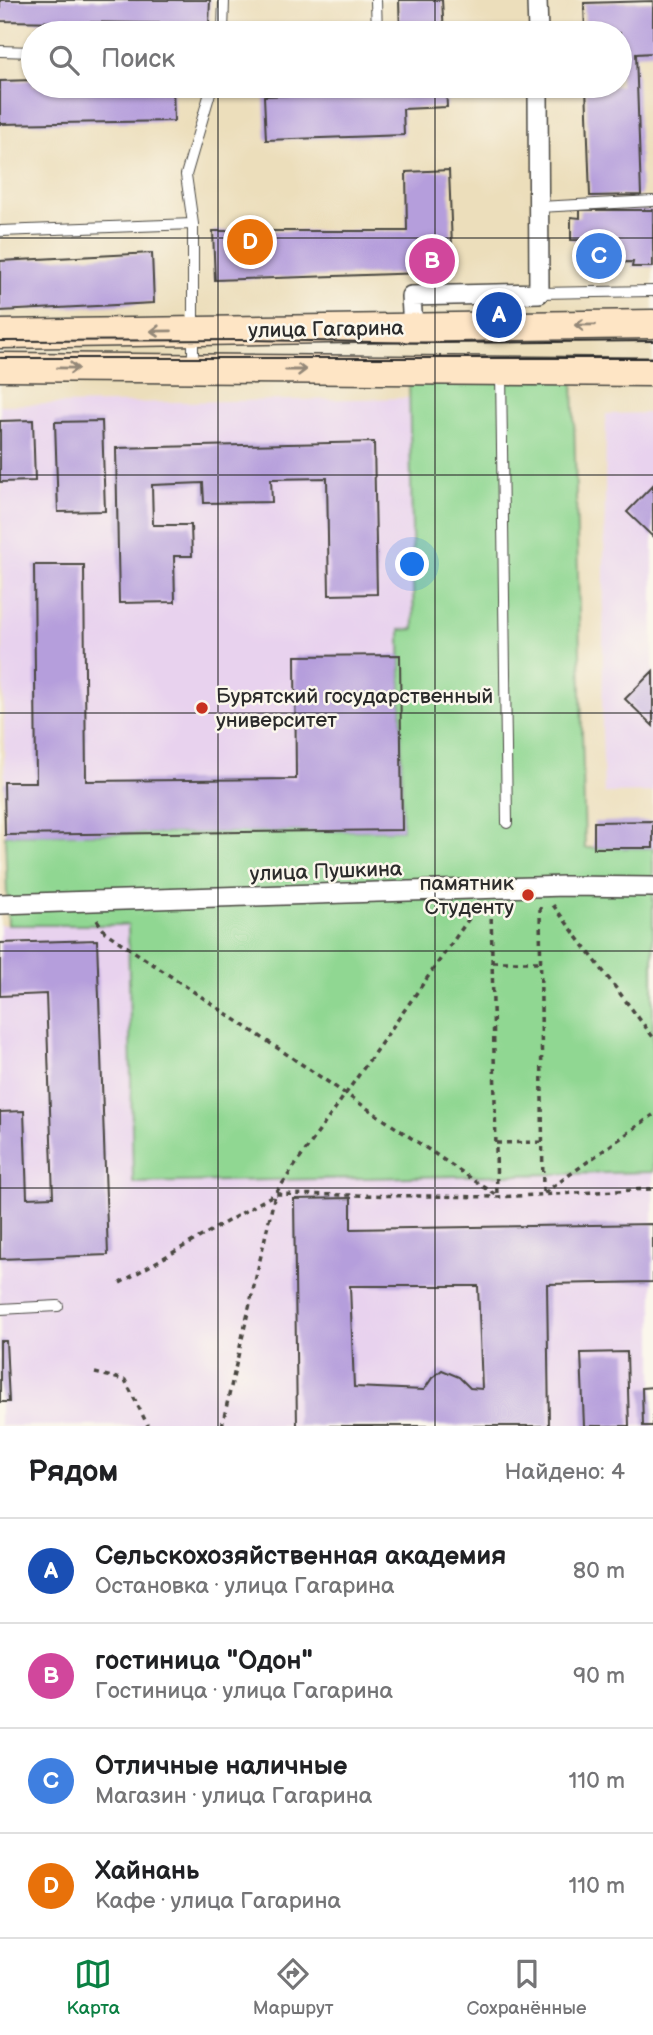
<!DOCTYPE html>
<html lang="ru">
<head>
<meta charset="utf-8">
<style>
  :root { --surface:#fff; --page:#f2f2f2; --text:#202124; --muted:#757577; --line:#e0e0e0; --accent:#0b8043 }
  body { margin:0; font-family:"Balsamiq Sans",sans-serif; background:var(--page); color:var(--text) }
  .you { position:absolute; left:413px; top:565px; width:24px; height:24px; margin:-18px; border:5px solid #fff; border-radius:50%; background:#1a73e8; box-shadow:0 0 0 10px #1a73e833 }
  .badge { display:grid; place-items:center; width:46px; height:46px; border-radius:50%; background:var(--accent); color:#fff; font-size:23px; font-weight:700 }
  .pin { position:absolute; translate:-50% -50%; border:4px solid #fff; box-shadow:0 2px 7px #0006 }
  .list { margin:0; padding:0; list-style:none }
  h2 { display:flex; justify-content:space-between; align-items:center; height:91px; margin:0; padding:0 28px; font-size:30px }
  h2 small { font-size:23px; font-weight:400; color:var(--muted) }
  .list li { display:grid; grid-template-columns:46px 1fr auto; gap:21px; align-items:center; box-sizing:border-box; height:105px; padding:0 28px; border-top:2px solid var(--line) }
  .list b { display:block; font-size:26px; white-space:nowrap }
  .list p { margin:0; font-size:23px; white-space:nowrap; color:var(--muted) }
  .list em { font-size:23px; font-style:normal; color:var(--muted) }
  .icon { flex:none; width:38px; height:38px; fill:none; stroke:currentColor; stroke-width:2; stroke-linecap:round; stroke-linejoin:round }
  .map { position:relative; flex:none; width:653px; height:1426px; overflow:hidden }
  .search { position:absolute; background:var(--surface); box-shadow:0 2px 5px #0004; left:21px; right:21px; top:21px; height:77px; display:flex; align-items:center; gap:18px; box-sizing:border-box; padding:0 24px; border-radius:38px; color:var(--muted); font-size:26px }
  .sheet { height:511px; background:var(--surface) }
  nav { display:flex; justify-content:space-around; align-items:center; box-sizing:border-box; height:98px; border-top:2px solid var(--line); background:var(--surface); font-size:19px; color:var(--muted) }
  nav a { display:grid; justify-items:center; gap:4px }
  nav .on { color:var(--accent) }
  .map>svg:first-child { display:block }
  .built { fill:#e8d2ee }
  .green { fill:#90d792; stroke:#5e815e; stroke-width:2 }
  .building { fill:#b59edc; fill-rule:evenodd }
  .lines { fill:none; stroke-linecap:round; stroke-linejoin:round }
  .lane-casing { stroke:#484641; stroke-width:12 }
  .street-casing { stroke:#484641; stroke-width:22 }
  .secondary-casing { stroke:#484641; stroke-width:31 }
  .path { stroke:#484641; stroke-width:3.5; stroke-dasharray:5 5; stroke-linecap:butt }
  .lane { stroke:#fff; stroke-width:10 }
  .street { stroke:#fff; stroke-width:19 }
  .secondary { stroke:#fee5c5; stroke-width:28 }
  .tram { stroke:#2b2b2b; stroke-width:2 }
  .oneway { stroke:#948878 }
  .grid { fill:none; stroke:#2b2b2b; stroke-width:2; stroke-opacity:0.55 }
  .poi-dot { fill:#c8321e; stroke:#fbf7ec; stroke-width:2.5 }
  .labels { text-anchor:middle; stroke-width:5; stroke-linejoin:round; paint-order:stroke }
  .street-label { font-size:21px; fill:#2b2b2b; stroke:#fbf7ec }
  .poi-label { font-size:21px; fill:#2b2b2b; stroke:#fbf7ec; text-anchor:start }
</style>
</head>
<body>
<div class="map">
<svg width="653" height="1426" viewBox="0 0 653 1426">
  <rect width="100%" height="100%" fill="#fbf7ec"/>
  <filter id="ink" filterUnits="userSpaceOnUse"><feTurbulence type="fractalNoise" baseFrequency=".0143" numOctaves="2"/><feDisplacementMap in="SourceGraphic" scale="14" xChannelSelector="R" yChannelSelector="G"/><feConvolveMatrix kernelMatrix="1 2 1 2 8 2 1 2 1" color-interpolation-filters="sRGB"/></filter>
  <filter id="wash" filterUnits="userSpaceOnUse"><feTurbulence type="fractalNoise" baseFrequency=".00686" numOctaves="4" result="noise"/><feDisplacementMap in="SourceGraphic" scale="28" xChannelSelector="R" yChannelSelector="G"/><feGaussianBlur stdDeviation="1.57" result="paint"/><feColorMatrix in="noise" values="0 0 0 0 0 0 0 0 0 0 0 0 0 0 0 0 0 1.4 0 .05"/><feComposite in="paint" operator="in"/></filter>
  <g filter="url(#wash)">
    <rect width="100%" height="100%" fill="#ecdebb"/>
    <path class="built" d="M409,398L414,630H400L402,830L5,835L0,405Z
      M653,413V792L604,793L602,730L606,414Z
      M0,925H128L133,1183L653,1172V1426H0Z"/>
    <path class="green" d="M573,378L585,848H653V1172L133,1183L128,925H8L5,835L402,830L400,630L414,629L409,381Z"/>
    <g id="blocks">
      <path class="building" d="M0,0H210L209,24L0,21Z
        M399,0H442L444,33H400Z
        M653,1V53L636,54L641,195L590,196L586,86H620V33H585L584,3Z
        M33,80V86H173L174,121L0,124V81Z
        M403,86H446L447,107L403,109L404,135L266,140L264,96L403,91Z
        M449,170L453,272L215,280L213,231H407L406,172Z
        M580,210H653V267H632L633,262L580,263V240H571V217L580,218Z
        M152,253L154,303L0,311V261Z
        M33,420L35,481L0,482V421Z
        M102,421L105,511L58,512L55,422Z
        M374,442L377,594L329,595L327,478L271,479L272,502L204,503L203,483L152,485L153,525H191L192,556H174L175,602L119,603L116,448Z
        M653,485V537L627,512Z
        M34,565H84L86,781L296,779L295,656L400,655L402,830L5,835L4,782H36Z
        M653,671V726L625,699Z
        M653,821V848H594V822Z
        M97,940L108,1255L0,1259V1112L24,1111L27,1198L53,1197L46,994L0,996V943Z
        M351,1198V1229L653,1224V1282L547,1284L549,1426H297L294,1199ZM350,1286H478L482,1389L470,1388L459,1377L442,1370L432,1378L424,1390L354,1387Z
        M0,1341H6L9,1402H0Z
        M627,1352L629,1426H584L581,1353Z
        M653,1387V1426H643L642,1388Z"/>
    </g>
  </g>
  <g filter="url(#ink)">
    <use href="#blocks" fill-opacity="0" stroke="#484641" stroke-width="2"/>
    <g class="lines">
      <g class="lane-casing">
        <path id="lane" d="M376,0L377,33
          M223,33L224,0
          M0,51L33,52
          M539,207L653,201
          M0,231L193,224
          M539,293L653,291
          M193,368V224L186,175L212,86
          M501,372L507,823
          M0,1309L58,1306"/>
      </g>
      <g class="street-casing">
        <path id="street" d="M537,0L538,33
          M413,328L411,296L539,293L538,86
          M0,904L565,886L653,887"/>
      </g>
      <g class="secondary-casing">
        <path id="secondary" d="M0,334L653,324
          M0,367L653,372"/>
      </g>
      <path class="path" d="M553,905L653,1037
        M540,907L543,1194
        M491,908L497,1197
        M97,920L105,932L496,1195
        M493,962H539
        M496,1143L542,1142
        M544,1193L653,1115
        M120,1283L275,1194L497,1197L653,1189
        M95,1373L125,1380L148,1426
        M222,1426L275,1194L475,910"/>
      <use href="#lane" class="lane"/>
      <use href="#street" class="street"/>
      <use href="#secondary" class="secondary"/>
      <path class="tram" d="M0,341L247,340L436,343L653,341
        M0,358H653"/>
    </g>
    <defs><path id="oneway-shaft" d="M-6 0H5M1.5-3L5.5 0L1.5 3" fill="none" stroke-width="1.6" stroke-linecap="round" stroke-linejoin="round" transform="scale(1.75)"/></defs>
    <g class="oneway">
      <use href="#oneway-shaft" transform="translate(585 325) rotate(179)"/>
      <use href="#oneway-shaft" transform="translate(161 331) rotate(179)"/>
      <use href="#oneway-shaft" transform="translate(68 368) rotate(1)"/>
      <use href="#oneway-shaft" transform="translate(296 370)"/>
    </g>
  </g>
  <path class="grid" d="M218,0V33M435,0V33M218,86V1426M435,86V1426M0,238H653M0,475H653M0,713H653M0,951H653M0,1188H653"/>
  <g class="poi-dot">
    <circle cx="202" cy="708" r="7"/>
    <circle cx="528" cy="895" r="7"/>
  </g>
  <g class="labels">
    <g class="street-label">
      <text transform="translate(326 329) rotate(-1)" y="7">улица Гагарина</text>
      <text transform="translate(326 871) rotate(-2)" y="7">улица Пушкина</text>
    </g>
    <g class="poi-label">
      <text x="216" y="703">Бурятский государственный<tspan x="216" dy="24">университет</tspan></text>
      <text x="514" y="890" text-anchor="end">памятник<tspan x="514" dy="24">Студенту</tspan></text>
    </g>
  </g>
</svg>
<div class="you"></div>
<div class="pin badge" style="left:499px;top:315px;background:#1a4fb4">A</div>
<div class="pin badge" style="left:432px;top:261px;background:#d1479c">B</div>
<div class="pin badge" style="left:599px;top:256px;background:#3f7fe0">C</div>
<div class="pin badge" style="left:250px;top:242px;background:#e8710a">D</div>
<div class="search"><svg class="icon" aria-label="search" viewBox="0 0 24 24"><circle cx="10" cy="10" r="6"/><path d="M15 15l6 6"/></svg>Поиск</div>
</div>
<section class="sheet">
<h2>Рядом<small>Найдено: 4</small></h2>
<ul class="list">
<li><span class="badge" style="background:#1a4fb4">A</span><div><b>Сельскохозяйственная академия</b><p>Остановка · улица Гагарина</p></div><em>80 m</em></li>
<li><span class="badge" style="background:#d1479c">B</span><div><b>гостиница &quot;Одон&quot;</b><p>Гостиница · улица Гагарина</p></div><em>90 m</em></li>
<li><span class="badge" style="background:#3f7fe0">C</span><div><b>Отличные наличные</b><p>Магазин · улица Гагарина</p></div><em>110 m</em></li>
<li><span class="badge" style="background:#e8710a">D</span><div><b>Хайнань</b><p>Кафе · улица Гагарина</p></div><em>110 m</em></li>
</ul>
</section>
<nav>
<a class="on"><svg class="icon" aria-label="map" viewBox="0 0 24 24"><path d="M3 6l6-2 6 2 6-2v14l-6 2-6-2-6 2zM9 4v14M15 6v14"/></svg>Карта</a>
<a><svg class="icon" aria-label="directions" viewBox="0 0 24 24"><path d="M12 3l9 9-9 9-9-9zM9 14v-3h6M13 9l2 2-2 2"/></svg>Маршрут</a>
<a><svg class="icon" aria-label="saved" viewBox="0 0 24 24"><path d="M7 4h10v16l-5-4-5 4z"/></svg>Сохранённые</a>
</nav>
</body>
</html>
